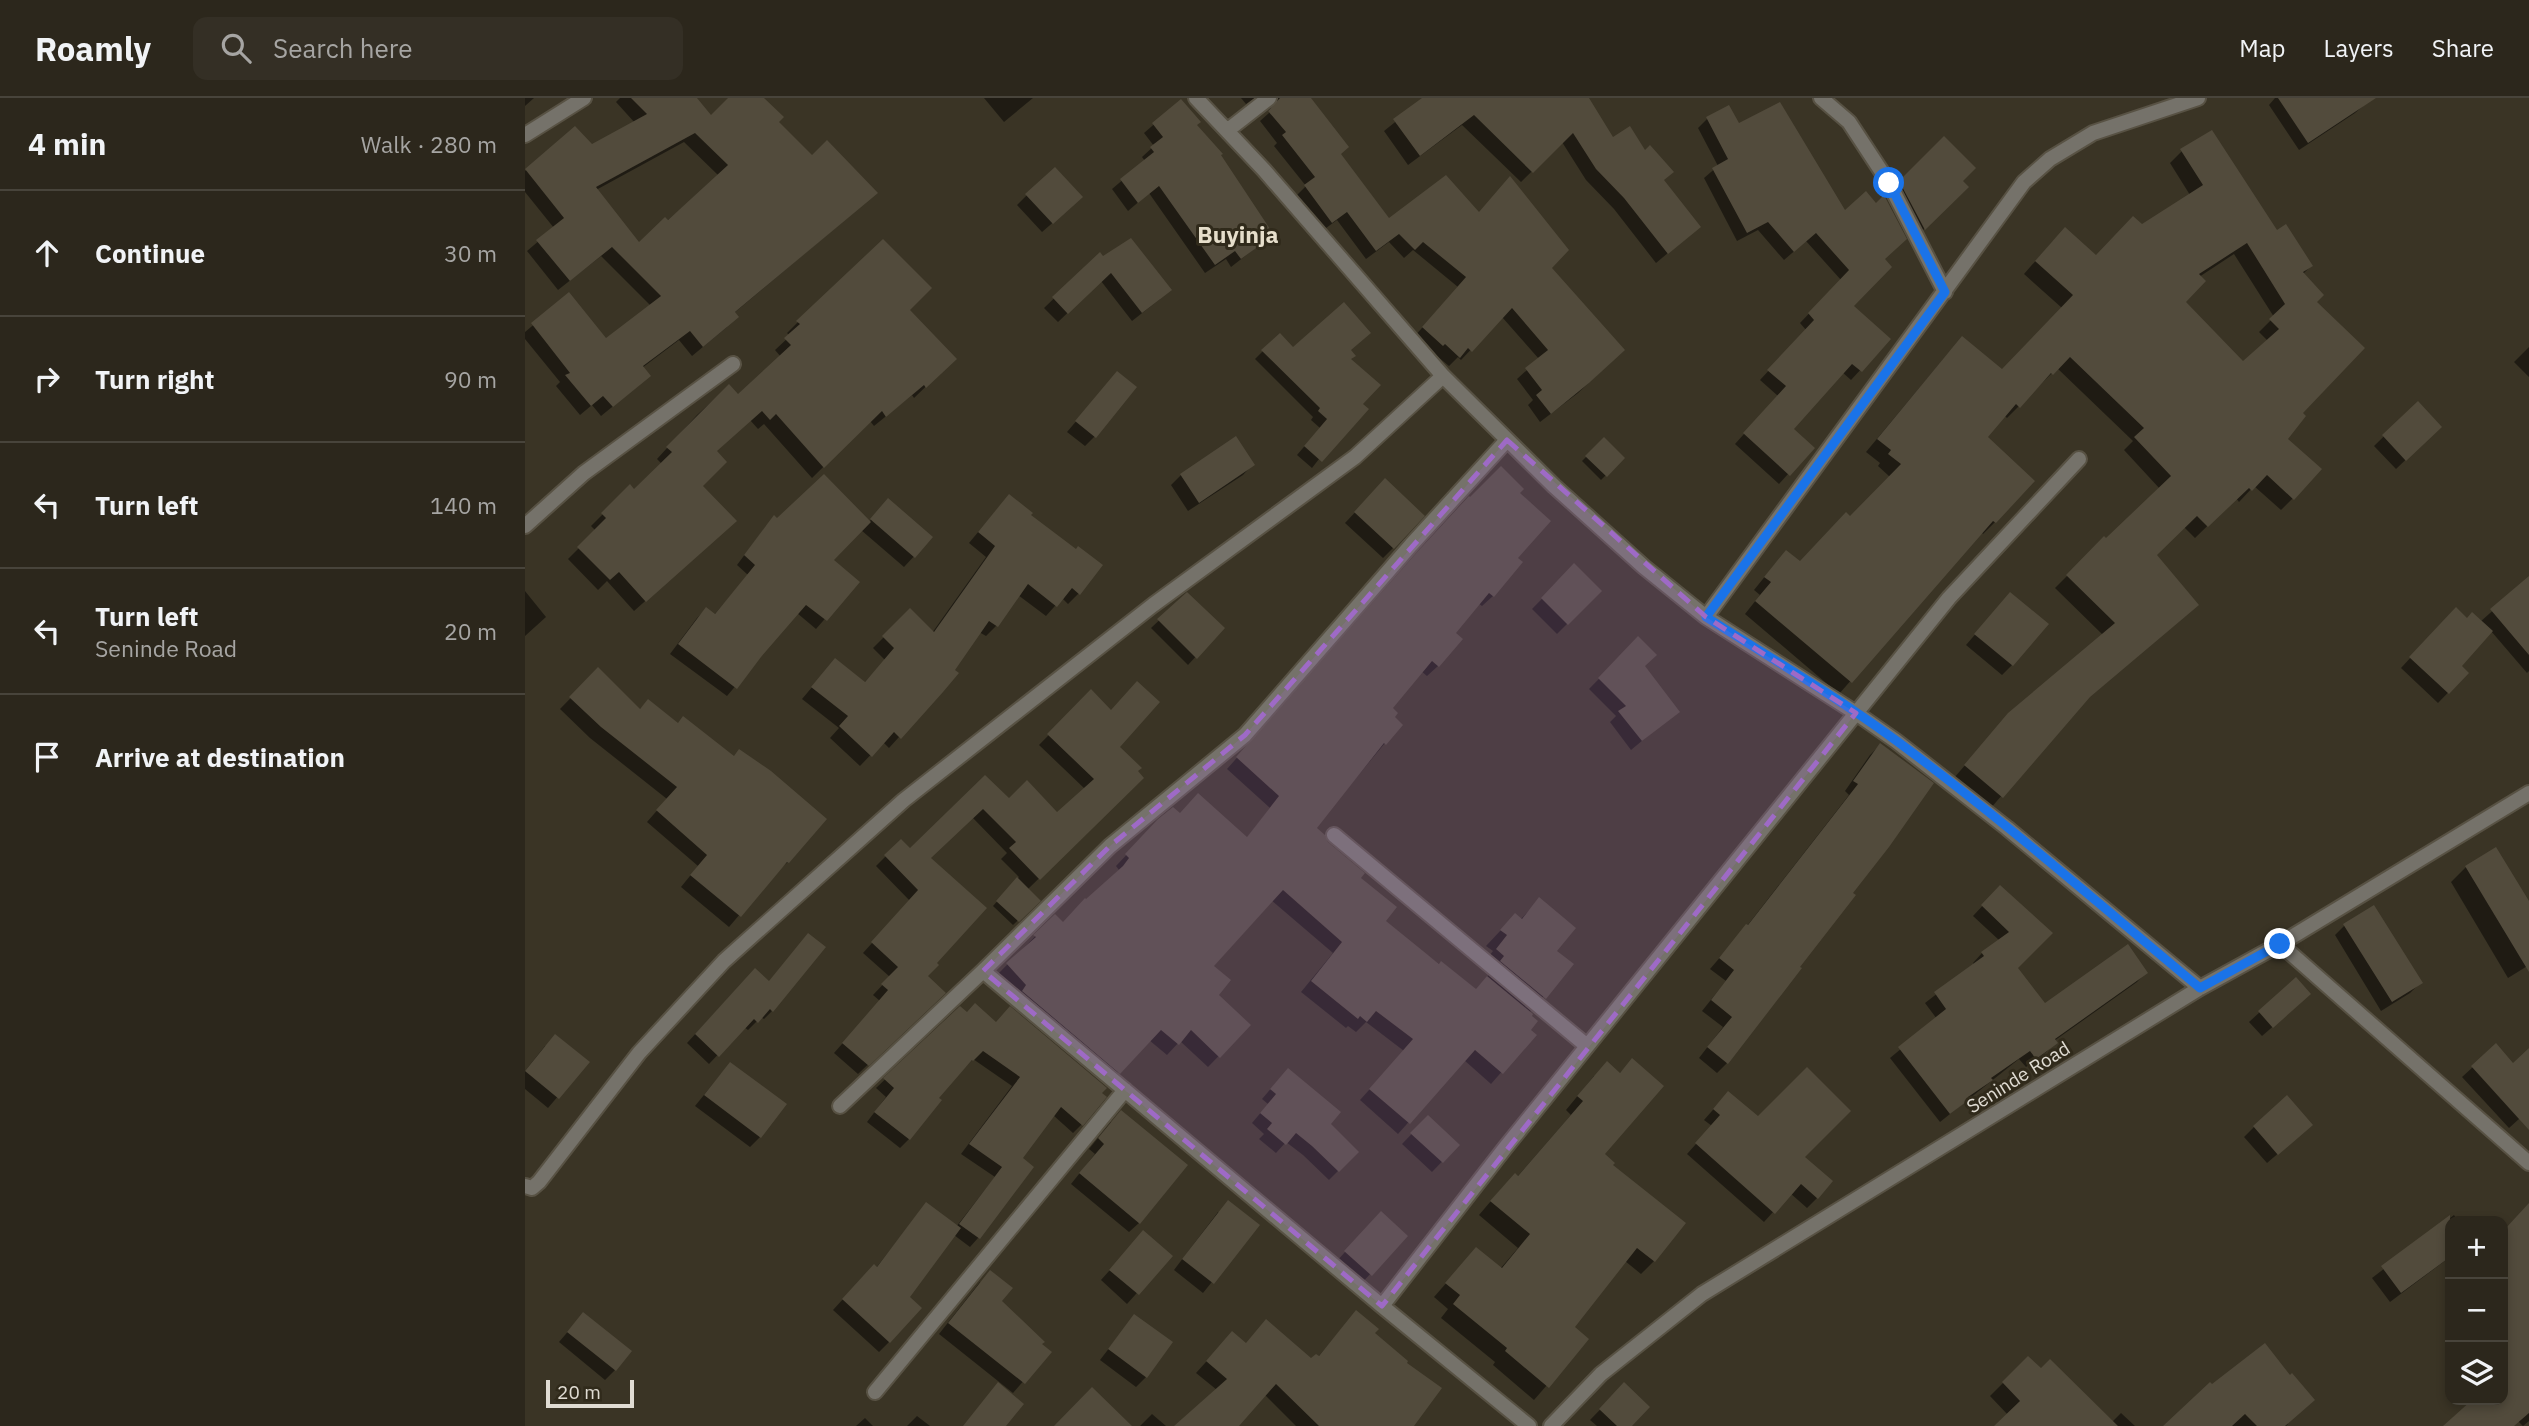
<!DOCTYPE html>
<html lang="en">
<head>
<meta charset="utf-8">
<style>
  :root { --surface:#2c271c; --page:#342f25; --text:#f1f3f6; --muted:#a6a5a3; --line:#48443b }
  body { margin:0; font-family:"IBM Plex Sans",sans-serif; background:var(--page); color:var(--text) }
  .controls { position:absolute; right:21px; bottom:21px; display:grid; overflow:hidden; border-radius:14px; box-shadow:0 4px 10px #0003 }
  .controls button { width:63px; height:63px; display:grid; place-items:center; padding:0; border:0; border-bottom:2px solid var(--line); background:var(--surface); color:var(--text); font:35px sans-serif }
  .scale { position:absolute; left:21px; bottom:18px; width:88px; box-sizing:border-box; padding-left:7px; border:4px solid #e0dcd3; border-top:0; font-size:19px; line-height:24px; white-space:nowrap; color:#e0dcd3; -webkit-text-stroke:5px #302a1b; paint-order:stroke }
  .stop { position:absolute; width:21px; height:21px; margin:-16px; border:5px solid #1a73e8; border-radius:50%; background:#fff }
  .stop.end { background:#1a73e8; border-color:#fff; box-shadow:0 2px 7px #0008 }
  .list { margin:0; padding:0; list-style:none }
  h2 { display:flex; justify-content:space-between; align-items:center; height:91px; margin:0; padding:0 28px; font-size:30px }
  h2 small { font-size:23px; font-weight:400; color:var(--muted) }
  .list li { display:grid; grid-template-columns:46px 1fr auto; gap:21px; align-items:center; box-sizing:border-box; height:126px; padding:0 28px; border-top:2px solid var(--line) }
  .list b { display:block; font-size:26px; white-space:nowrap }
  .list p { margin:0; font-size:23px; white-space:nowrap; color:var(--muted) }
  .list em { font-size:23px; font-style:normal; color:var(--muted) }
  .icon { flex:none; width:38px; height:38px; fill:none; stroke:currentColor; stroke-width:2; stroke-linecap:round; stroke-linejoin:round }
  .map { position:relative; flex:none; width:2004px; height:1328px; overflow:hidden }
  header { display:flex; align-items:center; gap:42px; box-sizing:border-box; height:98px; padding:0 35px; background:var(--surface); border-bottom:2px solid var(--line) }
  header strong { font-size:33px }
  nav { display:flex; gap:38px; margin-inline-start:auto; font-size:24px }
  .search { width:490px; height:63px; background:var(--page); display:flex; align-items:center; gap:18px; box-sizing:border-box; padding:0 24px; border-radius:14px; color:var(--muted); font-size:26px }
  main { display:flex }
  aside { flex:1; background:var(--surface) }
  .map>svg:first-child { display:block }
  .shadow { fill:#0007; fill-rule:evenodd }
  .building { fill:#524b3c; fill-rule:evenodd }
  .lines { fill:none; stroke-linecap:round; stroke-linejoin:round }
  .street-casing { stroke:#585244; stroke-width:18 }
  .street { stroke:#75726a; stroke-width:14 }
  .route { stroke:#1a73e8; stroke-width:9 }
  .marked { fill:#9e6ac6; fill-opacity:0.2; stroke:#9e6ac6; stroke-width:5; stroke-dasharray:14 9; stroke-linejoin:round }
  .labels { text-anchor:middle; stroke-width:6; stroke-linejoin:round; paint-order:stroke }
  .street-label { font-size:19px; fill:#e0dcd3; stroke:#302a1b }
  .quarter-label { font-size:23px; font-weight:bold; fill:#e6decb; stroke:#302a1b }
</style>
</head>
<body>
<header>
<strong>Roamly</strong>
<div class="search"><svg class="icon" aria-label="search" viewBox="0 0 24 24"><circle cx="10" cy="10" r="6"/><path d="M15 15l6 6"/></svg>Search here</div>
<nav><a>Map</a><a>Layers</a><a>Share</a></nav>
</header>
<main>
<aside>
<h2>4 min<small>Walk · 280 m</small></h2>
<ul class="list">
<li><svg class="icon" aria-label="ahead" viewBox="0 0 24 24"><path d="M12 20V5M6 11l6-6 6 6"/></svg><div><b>Continue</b></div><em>30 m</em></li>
<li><svg class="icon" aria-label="right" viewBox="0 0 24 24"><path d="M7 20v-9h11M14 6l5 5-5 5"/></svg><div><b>Turn right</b></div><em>90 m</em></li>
<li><svg class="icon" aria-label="left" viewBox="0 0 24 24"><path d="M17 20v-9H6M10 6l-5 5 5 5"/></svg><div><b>Turn left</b></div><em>140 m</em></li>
<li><svg class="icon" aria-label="left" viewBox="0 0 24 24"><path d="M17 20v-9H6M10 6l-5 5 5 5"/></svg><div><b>Turn left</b><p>Seninde Road</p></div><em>20 m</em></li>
<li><svg class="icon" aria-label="arrive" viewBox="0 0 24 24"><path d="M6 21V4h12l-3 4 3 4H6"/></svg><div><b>Arrive at destination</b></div></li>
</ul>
</aside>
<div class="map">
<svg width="2004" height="1328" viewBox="0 0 2004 1328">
  <rect width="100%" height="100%" fill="#3a3425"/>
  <path class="shadow" d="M0,0H9L0,8Z
    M95,0H169L186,20L220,0H237L251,24L287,60L340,105L209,215L202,229L167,258L154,242L117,270L113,288L76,318L67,307L55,317L31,288L35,284L0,241V234L44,197L81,242L126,208L76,158L33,192L2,153L29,130L0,94V73L50,31L67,48L110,25L91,4ZM159,44L194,78L114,147L71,92Z
    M459,0H508L479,24Z
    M716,0H730L721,6Z
    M734,0H784L815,57L863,122L953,116L1025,170L1088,262L1053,295L1015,324L1003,307L1008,302L992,281L1014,261L977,219L936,262L933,259L924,268L889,239L933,189L888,152L879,160L864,144L841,161L812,122L797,133L771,98L781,88L749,48L752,45L735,23L744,15L742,3Z
    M900,0H1062L1088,41L1138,83L1174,129L1131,165L1089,111L1061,82L1037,44L996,84L937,27L883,67L859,33Z
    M1750,0H1833L1839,7L1830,15L1774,52L1744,7Z
    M656,3L670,27L694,57L747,137L706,169L701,161L680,175L624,95L603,113L587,91L620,63L617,59L629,48L619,35Z
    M1182,21L1213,28L1320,114L1358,162L1326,208L1364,241L1326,282L1317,274L1266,331L1263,376L1254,386L1210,346L1253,298L1235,282L1281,232L1275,225L1316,182L1281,143L1259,162L1233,132L1212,143L1179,80L1193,68L1173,30Z
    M1419,41L1436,83L1441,89L1390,140L1365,94Z
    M1657,53L1751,134L1786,168L1778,176L1789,204L1776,315L1761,341L1768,400L1756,412L1729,388L1714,404L1711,400L1670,440L1659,429L1630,457L1557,605L1465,711L1429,680L1472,630L1578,537L1530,490L1579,441L1581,442L1635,391L1599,352L1608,343L1532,270L1482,320L1479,317L1460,339L1470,424L1458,436L1456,434L1314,596L1220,516L1235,497L1229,492L1250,466L1275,465L1325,421L1365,379L1353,368L1355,365L1341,354L1425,253L1477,273L1537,210L1499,176L1528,143L1571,159L1665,97L1645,65ZM1709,156L1749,219L1734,234L1743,243L1718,265L1658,204L1674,179Z
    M502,97L546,109L517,134L492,107Z
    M574,157L635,201L607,223L576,183L533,224L519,210Z
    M382,212L418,272L389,300L387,297L349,328L345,323L287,380L239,326L233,331L225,322L190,354L176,388L198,434L109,513L82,483L73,492L43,461L71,433L66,428L105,389L109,393L137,366L132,361L172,317L204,288L212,298L256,259L250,252L265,238L262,235L273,224Z
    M2004,249V279L1989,264Z
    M768,251L824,253V262L836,307L787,370L772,357L795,330L786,322L788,319L730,261L738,253Z
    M592,275L570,338L560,348L542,334Z
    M1893,305L1915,329L1871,371L1849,348Z
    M710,341L727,367L718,377L663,413L646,387L656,377Z
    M1079,341L1098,360L1076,382L1057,363Z
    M851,392L868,450L858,460L820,425Z
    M993,395L990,460L968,498L957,508L953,505L928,535L913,568L902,578L896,573L866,610L860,645L789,731L833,780L858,824L950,893L966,874L957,867L968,853L961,848L990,817L995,822L1015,801L1030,853L1046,867L1004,915L1003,932L1009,937L966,986L939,962L873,1036L835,1002L879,953L841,924L831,934L823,928L821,930L776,894L808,855L746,802L687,869L692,897L724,927L683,969L655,943L642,957L624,942L583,985L472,877L530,818L537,826L594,772L591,768L623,734L654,717L721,741L745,710L702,671L883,466Z
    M474,409L504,417L554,495L543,506L537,500L521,518L493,497L471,528L461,538L454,534L374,639L364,650L358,644L335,668L305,640L314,630L277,601L310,562L339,585L360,562L348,550L385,513L407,535L461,459L444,445Z
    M354,413L406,440L379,469L336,432L306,462L332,484L291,531L272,515L202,598L145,556L172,520L181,511L189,517L223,477L212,467L241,428L344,424Z
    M1049,468L1075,493L1032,536L1007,511Z
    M2001,483L2004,486V573L2002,575L1966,533L1934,568L1942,575L1913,605L1876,570L1921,521L1955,524Z
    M0,493L21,519L0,538Z
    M662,496L697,530L663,567L626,530Z
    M1485,496L1487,567L1477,577L1441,547Z
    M1113,541L1118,568L1153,613L1106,652L1085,624L1091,618L1064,591Z
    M73,572L114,612L123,603L263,764L251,774L204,829L156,789L173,768L122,724L142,701L65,640L35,611Z
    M566,594L592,649L617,680L502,792L513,803L488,827L468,808L494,779L476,761L482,755L447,719L403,760L410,865L401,878L418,895L333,976L309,955L355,903L348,897L365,879L338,855L385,803L351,768L376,743L385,752L460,679L484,702L532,716L560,691L514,647Z
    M1355,647L1202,965L1192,975L1174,960L1198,929L1177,913L1201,883L1185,871L1222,828L1324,697L1320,693L1345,657Z
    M1941,769L2004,806V867L1983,880L1926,784Z
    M1475,789L1525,835L1491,870L1519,908L1621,874L1612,884L1529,943L1530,945L1521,954L1501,969L1494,961L1415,1024L1365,960L1412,921L1400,905L1449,867L1448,865L1457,855L1475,843L1448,818Z
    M1820,827L1895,885L1885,895L1856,913L1810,837Z
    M221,881L247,913L239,921L236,919L223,932L219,929L184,966L162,945Z
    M1771,881L1774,906L1737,938L1724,924Z
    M435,910L557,1026L548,1035L528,1017L496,1061L453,1140L445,1149L429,1137L383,1199L364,1244L354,1254L308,1212L339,1178L351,1170L401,1106L431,1129L470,1079L436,1056L487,988L448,961L411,1001L384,1041L375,1050L342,1024L361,999L351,990Z
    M20,948L62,964L23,1010L0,991V973Z
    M1971,948L2004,983V1012L1984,1030L1937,979Z
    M1107,963L1077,1056L1086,1068L1129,1163L1116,1176L1100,1163L1047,1229L1062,1241L1009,1302L968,1267L970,1264L916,1220L923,1211L909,1199L951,1151L975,1171L993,1150L954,1117L977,1090L992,1079L1046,1017L1041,1012L1069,978L1094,976Z
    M196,976L235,1039L225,1049L170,1008Z
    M754,981L832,1054L804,1082L778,1057L761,1044L751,1055L734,1041L739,1036L727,1025L743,1006L737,1001Z
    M1194,1005L1278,1059L1292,1100L1282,1110L1265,1095L1239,1124L1162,1056L1187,1028L1179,1022Z
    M903,1019L933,1047L907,1074L877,1046Z
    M586,1024L614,1125L604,1134L546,1086L570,1056L564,1051Z
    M1729,1029L1776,1036L1742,1065L1719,1039Z
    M2004,1106V1323L1998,1328L1993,1323L1988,1328H1921L1950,1302H1978V1223L1983,1218L1978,1212V1133Z
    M693,1114L732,1128L678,1195L649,1172Z
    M1929,1117L1933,1123H1925V1159L1865,1204L1847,1180Z
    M846,1125L880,1138L836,1186L811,1164Z
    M609,1145L645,1158L602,1206L576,1182Z
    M455,1184L524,1254L488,1295L414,1236Z
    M831,1214L847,1236L887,1328H771L739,1296L711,1328H651L692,1292L671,1275L707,1235L720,1247L786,1263L793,1259Z
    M58,1216L90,1272L80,1282L34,1244Z
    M609,1218L621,1279L611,1289L575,1262Z
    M1503,1260L1516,1272L1587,1324L1596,1315L1610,1328H1472L1483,1317L1465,1298Z
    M1099,1287L1104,1328H1072L1065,1322Z
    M1685,1287L1763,1325V1326L1761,1328H1641Z
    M627,1316L641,1328H615Z
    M392,1318L405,1328H382Z
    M340,1320L348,1328H331Z"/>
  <path class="building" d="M106,0H172L186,17L203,0H239L259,19L254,24L287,57L302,42L353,95L210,214L214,219L178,249L165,233L118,268L126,278L88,309L78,298L66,308L40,277L45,275L6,225L44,194L81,240L136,198L87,149L45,183L11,142L39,120L0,71L50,28L67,46L122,16ZM170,35L203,67L143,122L140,119L114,144L71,89Z
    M755,0H786L824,49L816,56L864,120L921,77L954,114L985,78L1044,152L1027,170L1100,252L1064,285L1026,316L1011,297L1017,292L1000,270L1023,252L987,210L947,254L943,250L935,260L920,246L918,248L897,229L941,179L898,144L890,152L874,136L851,153L822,114L807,125L779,87L790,79L757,37L761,34L743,13Z
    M897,0H1064L1088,39L1105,28L1120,52L1125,47L1149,74L1139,82L1176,129L1143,156L1099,100L1071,71L1048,35L1008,75L949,17L895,58L868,21Z
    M1753,0H1851L1783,45Z
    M656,1L676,24L672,27L698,56L696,57L749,137L716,161L710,153L690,167L634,88L613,105L595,81L629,54L625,49L638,39L627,25Z
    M1255,4L1320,112L1341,93L1351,105L1359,97L1382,141L1360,161L1367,169L1329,208L1366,241L1337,274L1327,266L1269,331L1290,350L1265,378L1218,335L1261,288L1242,272L1289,222L1283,215L1324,172L1291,135L1269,154L1243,124L1222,135L1187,70L1203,61L1181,19L1204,7L1214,25Z
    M1687,32L1752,132L1761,126L1788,168L1778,174L1799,197L1792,204L1840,250L1778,315L1781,318L1763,341L1797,371L1769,402L1742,377L1727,393L1724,390L1683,429L1672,418L1632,457L1674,507L1565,599L1478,700L1439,667L1483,615L1590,525L1541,477L1579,438L1581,440L1646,378L1609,339L1619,330L1545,259L1528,277L1526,275L1495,310L1491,306L1463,339L1510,383L1471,425L1468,423L1327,585L1230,503L1246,484L1239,479L1261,452L1275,463L1321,414L1325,418L1376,366L1363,356L1366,352L1352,341L1437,238L1477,271L1548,197L1510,163L1540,129L1571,157L1608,118L1617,126L1678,87L1655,51ZM1722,145L1760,206L1744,221L1754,231L1718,263L1661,204L1681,183L1674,176Z
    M1419,38L1451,70L1438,83L1444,89L1400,132L1374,83Z
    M530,69L558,99L528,126L500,96Z
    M606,140L647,192L617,215L586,175L543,216L527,199L575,154L578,158Z
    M358,141L407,190L385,212L432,261L401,290L399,287L361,319L357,313L299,370L251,316L245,322L237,313L192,353L202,364L178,388L212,423L121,504L94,474L85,482L52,449L81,420L76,415L105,386L109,391L147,354L141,349L204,286L213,296L266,247L259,240L275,226L271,223Z
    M819,204L846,235L826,252L831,258L826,261L856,287L838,306L844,311L797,364L779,348L802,321L793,313L795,310L736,252L755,235L768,249Z
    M592,273L612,289L571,340L550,323Z
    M1893,303L1917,329L1881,363L1857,337Z
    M711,338L730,367L674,405L655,376Z
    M1079,339L1100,360L1082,379L1060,358Z
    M976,368L999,391L995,395L1026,423L993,460L998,464L969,499L964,495L931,535L938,541L914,569L907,563L868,610L873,615L870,619L878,627L861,647L859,645L792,730L800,737L803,744L840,775L836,780L872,809L861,823L914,866L916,863L951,891L962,878L1008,916L1007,918L1013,923L1006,932L1012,937L978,976L950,952L885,1026L844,991L888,941L851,913L842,924L835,918L833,921L786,883L817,844L758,792L689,868L706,882L694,897L726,927L695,960L666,932L654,947L636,932L595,976L497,893L501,887L481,865L511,839L508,837L530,816L538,824L560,800L561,801L598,768L604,760L600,756L633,721L648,709L655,715L673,695L722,739L754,698L711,659L893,453L944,398L945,399Z
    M299,376L346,424L309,462L335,484L302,523L281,507L236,559L212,591L153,546L181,509L190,516L230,467L219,457L249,417L252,420Z
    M860,380L900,418L869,451L829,414Z
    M484,396L508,415L506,417L551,451L553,448L578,467L555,497L547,490L532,509L503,486L473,529L464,523L430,572L434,575L418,594L376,641L369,634L347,659L314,628L323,618L286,589L310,560L340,584L369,550L357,538L385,510L409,534L470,448L453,434Z
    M363,400L408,439L390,460L345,421Z
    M1049,465L1077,493L1043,527L1016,500Z
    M2004,478V557L1965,511Z
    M662,494L700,530L672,561L632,521Z
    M1485,494L1524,526L1488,568L1449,536Z
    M1931,509L1942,520L1947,514L1968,533L1937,568L1944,575L1924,596L1884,559Z
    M1113,538L1132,557L1120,568L1155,614L1117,643L1093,613L1101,608L1073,580Z
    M73,569L115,611L123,601L153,625L158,618L209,658L214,651L246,673L302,721L264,765L262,764L216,819L165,777L182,757L131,712L152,689L76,629L44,599Z
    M612,583L635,604L595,649L617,670L613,673L619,680L515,782L484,750L491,744L458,711L406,760L462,810L412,865L414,867L403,878L421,895L344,968L317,945L363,892L356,886L373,869L346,844L393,792L359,757L376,741L385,750L460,677L484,700L502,682L532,714L569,681L522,636L566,591L586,612Z
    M1355,645L1409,685L1364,749L1328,795L1331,797L1275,869L1277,870L1203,966L1182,949L1207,919L1186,902L1209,872L1194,860L1221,826L1223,827L1333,686L1328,683Z
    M1971,749L2004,803V874L1940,768Z
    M492,779L516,803L494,824L471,803Z
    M1475,787L1528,835L1493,870L1520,905L1603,846L1623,875L1530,941L1533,945L1511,961L1505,953L1466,980L1468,982L1443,999L1445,1001L1425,1016L1373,949L1421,911L1409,894L1459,858L1456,854L1484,834L1456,807Z
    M1014,799L1051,830L1032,853L1049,866L1021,901L975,863L979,858L971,851L982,837L975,832L990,815L997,821Z
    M1849,807L1898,885L1867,904L1818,826Z
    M283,835L301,849L248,914L245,911L233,925L229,921L194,959L170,936L230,870L244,883Z
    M1771,879L1786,896L1748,930L1733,913Z
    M450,905L471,924L485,908L582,990L577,995L582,999L558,1028L536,1009L498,1060L509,1069L455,1141L434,1126L477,1069L444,1046L495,979L458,953L448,963L447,962L414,1000L417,1002L385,1042L349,1014L369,990L358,980L435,908L442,914Z
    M30,936L65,964L34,1001L0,973Z
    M1971,945L1988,965L2004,950V1032L1946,968Z
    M1107,960L1139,988L1080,1056L1090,1065L1088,1067L1161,1125L1130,1164L1112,1150L1050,1229L1064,1241L1024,1290L980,1253L982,1250L928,1206L935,1197L920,1185L951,1149L977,1170L1005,1136L965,1103L990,1075L993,1078L1058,1003L1052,998L1082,963L1095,975Z
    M205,964L262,1006L236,1040L179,997Z
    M1282,969L1326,1013L1280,1059L1308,1083L1293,1101L1276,1086L1250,1116L1170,1045L1195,1017L1188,1011L1203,993L1233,1018Z
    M763,970L816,1014L806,1026L834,1054L814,1074L787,1048L771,1035L761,1047L742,1031L747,1025L735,1015L751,996L745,991Z
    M1762,997L1788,1027L1753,1057L1728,1028Z
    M596,1012L663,1067L615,1126L554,1075L579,1046L573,1040Z
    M903,1017L935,1047L918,1065L885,1035Z
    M703,1102L735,1127L689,1186L657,1161Z
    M401,1104L436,1130L385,1199L397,1210L365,1245L317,1201L349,1166L352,1169Z
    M2004,1105V1315L1989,1328H1918L1947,1302H1978V1133Z
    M856,1113L883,1138L847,1178L819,1153Z
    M1925,1117V1159L1876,1195L1856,1168Z
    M618,1132L648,1158L614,1197L584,1172Z
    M465,1172L488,1190L477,1203L520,1244L517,1246L527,1254L500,1286L423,1225Z
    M831,1212L854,1231L850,1235L883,1263L882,1265L917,1290L889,1328H794L751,1286L714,1328H649L702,1281L681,1263L707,1233L721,1245L741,1221L786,1260L791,1256L794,1258Z
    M58,1214L107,1253L91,1273L42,1234Z
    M609,1216L648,1244L622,1280L583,1251Z
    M1740,1245L1765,1277L1767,1275L1790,1302L1760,1328H1732L1720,1316L1707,1328H1638L1685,1284L1687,1286Z
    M1503,1258L1516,1270L1525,1261L1593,1328H1469L1495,1303L1477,1284Z
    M473,1284L499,1306L481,1328H438Z
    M1099,1284L1125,1309L1107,1328H1092L1074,1311Z
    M567,1289L607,1328H529Z"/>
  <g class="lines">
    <g class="street-casing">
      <path id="street" d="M671,0L739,72L918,278L1029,388L1119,469L1181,519L1331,615L1371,643L1482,730L1675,890
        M1296,0L1324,24L1364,85L1420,194
        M703,32L744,0
        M0,37L59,0
        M0,428L59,375L208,266
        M1181,519L1499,84L1525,61L1568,35L1673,0
        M809,737L1062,948
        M1755,846L2004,1065
        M458,873L857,1208L1004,1328
        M315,1008L458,873L585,748L720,637L886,447L982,342
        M0,1088L7,1090L14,1084L114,955L199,863L379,702L628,507L830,359L918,278
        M857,1208L980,1050L1424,500L1554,361
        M350,1294L600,992
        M1026,1328L1076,1276L1177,1196L1675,890L1755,846L2004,695"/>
    </g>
    <use href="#street" class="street"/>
  </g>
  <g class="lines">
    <path class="route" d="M1364,85L1420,194L1181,519C1244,559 1309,597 1369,641C1475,719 1574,806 1675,890L1755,846"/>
  </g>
  <path class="marked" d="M982,342L1181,519L1331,615L857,1208L458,873L585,748L720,637Z"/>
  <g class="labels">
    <g class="street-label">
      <text transform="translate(1493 979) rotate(-32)" y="7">Seninde Road</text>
    </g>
    <g class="quarter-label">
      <text x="713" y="145">Buyinja</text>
    </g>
  </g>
</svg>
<div class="controls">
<button>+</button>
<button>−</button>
<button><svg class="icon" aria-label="layers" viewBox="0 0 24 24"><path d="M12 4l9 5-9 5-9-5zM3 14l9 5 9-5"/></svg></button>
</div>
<div class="scale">20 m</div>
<div class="stop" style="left:1364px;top:85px"></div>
<div class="stop end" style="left:1755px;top:846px"></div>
</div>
</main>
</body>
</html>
